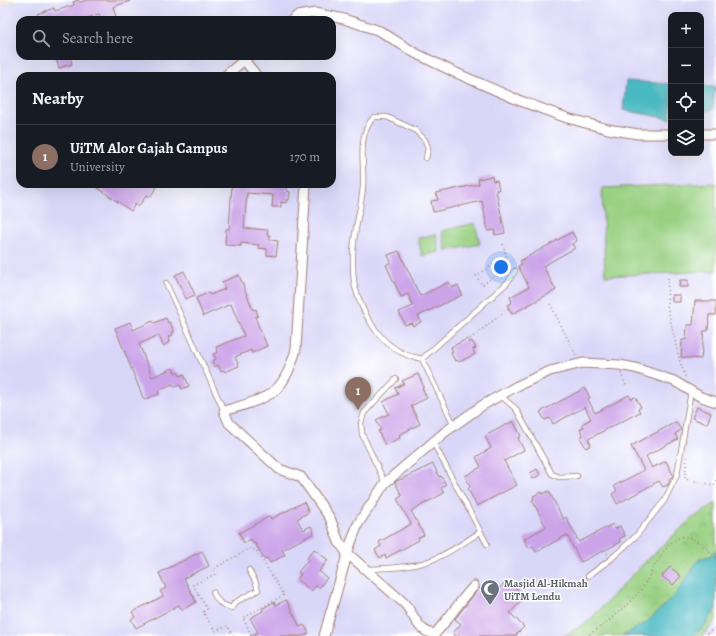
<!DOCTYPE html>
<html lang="en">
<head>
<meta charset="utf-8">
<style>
  :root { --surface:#171b24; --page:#20242c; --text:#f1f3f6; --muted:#9ea1a6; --line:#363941; --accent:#1a73e8 }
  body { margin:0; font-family:Alegreya,serif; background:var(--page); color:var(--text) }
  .controls { position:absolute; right:12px; top:12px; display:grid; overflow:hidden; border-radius:8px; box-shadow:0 4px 16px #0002 }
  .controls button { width:36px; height:36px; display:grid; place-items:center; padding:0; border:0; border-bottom:1px solid var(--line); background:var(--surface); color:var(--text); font:20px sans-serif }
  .you { position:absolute; left:501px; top:267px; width:14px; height:14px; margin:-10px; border:3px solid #fff; border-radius:50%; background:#1a73e8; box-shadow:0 0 0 6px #1a73e833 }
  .badge { display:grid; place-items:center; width:26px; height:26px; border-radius:50%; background:var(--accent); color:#fff; font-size:13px; font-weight:700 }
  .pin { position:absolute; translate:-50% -33px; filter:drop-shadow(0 1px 2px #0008) }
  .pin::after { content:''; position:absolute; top:21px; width:14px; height:12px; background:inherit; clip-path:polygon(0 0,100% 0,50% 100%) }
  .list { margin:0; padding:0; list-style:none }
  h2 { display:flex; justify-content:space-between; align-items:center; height:52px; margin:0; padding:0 16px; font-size:17px }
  h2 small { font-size:13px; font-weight:400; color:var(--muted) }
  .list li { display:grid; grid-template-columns:26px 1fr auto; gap:12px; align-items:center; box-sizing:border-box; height:64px; padding:0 16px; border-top:1px solid var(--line) }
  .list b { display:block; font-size:15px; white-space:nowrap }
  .list p { margin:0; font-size:13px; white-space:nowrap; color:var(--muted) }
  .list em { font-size:13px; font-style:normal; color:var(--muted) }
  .icon { flex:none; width:22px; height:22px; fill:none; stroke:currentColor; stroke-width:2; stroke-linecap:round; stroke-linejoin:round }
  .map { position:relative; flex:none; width:716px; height:636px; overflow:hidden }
  .search { position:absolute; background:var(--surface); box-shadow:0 4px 16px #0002; left:16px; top:16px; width:320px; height:44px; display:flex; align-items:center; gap:10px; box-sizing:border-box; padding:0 14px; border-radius:12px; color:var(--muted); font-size:15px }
  .panel { position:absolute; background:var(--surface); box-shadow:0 4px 16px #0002; left:16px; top:72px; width:320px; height:116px; border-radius:12px }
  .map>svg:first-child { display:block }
  .built { fill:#d9d7f8; fill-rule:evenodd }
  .park { fill:url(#park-crowns); stroke:#727856 }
  .garden { fill:#99d082; stroke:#727856 }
  .water { fill:#4bb9c2; stroke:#4a6c76 }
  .building { fill:#cca5e9 }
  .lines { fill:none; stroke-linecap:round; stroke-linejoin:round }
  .service-casing { stroke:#9e7e74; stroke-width:6 }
  .minor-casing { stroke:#9e7e74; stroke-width:11 }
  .path { stroke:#9e7e74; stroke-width:1.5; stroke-dasharray:1 3; stroke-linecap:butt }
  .service { stroke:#fff; stroke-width:4.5 }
  .minor { stroke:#fff; stroke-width:9 }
  .labels { text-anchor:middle; stroke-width:3; stroke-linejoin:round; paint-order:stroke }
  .worship-label { font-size:11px; font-weight:bold; fill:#5b616d; stroke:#fff; text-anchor:start }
</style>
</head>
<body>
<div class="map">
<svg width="716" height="636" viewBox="0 0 716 636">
  <defs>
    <pattern id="park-crowns" width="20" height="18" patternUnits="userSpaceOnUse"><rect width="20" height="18" fill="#99d082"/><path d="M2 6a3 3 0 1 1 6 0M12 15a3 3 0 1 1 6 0" fill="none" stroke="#85b270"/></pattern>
  </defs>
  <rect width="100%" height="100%" fill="#fff"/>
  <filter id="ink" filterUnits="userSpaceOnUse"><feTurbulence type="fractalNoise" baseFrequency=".025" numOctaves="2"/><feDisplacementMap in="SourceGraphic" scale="8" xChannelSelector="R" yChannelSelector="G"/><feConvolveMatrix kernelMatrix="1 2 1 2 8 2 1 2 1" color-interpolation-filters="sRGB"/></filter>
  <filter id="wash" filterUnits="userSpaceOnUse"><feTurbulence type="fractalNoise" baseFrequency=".012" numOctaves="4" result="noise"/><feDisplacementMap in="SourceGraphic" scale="16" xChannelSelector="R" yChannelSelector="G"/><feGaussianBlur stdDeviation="0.9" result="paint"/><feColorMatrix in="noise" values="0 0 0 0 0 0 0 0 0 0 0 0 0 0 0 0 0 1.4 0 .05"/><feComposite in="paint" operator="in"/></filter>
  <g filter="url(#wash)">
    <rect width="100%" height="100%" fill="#f3dcbe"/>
    <path class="built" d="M20,0H716V636H0V6ZM671,15H701V153H671ZM20,20H332V56H20ZM20,76H332V184H20Z"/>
    <path class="park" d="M716,503V620L702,636H564L589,621L641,566L690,520Z"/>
    <path class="garden" d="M716,183V271L605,276L602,188Z
      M475,223L480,244L446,251L442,231Z
      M436,234L439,252L422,256L418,238Z"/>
    <path class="water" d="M626,81L671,84V119L623,110Z
      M701,86H715L713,109L701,113Z
      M716,550V609L703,628L691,636H623L647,622L676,594L699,559L710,556Z"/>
    <g id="blocks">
      <path class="building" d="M78,0L80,2L87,0H130V1L113,7L117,20H101L99,14L81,20H40L38,14L54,8L55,11L74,5L73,2Z
        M55,56H70L72,64L59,68Z
        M492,176L493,181L497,180L499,190H496L505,233L495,235L494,230L488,231L482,201L433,212L431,201L438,200L436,193L479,184L478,179Z
        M92,184H159L150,197L147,195L138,207L135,204L131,211Z
        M232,184L288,185L287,191L290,192L289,200H286V203L281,202V207H272L273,195L247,193L244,228L268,230L267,235H270V240L278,241L276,256L267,255V249L258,248L259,245L241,243V246L225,245L226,229H229Z
        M572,232L577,241L572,244L575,248L543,266L556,290L512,314L507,305L512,303L510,297L529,287L518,266L522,264L520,261Z
        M399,251L420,296L449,282L452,288L458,285L462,295L418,316L421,322L413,326L411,323L405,325L399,312L413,306L408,294L401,297L386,265L391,262L388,255Z
        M184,271L195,295L186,299L175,275Z
        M239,275L253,310L256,309L258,316L255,317L267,346L252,353L251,350L235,357L239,366L225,372L224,370L221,371L218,365L215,367L212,361L216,359L213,354L218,352L216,347L244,336L231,304L203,316L196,298L208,293L210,295L225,289L222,282Z
        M680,280H688V287H679Z
        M672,295H680V302H672Z
        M695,301H716V315H709L708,331H704L701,359L681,357L682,340H686L687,325H693Z
        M166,318L168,323L170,322L174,332L172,333L173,335L168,337L170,342L163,346L159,335L139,344L152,377L173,368L175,373L178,372L180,376L184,374L189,386L182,389L180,385L174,387L173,384L158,390L159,394L144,400L115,328L130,322L133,330L153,321L154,323Z
        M467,339L469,343L472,341L476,348L473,349L475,354L459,362L457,360L455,361L451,353L453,352L451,347Z
        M418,374L424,387L422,388L427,398L411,406L420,424L399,435L400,438L385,445L378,431L381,430L376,420L389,414L383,402L398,394L395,388L404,384L402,381Z
        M585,388L590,398L588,399L595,413L629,395L631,399L635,397L641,407L638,409L640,412L588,439L591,445L586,448L580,437L583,436L580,429L584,427L582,424L591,419L585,407L553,424L550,418L545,420L540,412Z
        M697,407L711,413L707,424L692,418Z
        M513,421L521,436L518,438L524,450L504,461L517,485L477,506L468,489L470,487L465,476L481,467L476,457L491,448L485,436Z
        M676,422L681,430L675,434L678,439L646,456L652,468L666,461L673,475L672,477L669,479L670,481L668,485L663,487L659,481L617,504L612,494L617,491L614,486L644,470L631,446Z
        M433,464L439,477L441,476L446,485L441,488L444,493L411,511L424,535L418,538L419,540L386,558L385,555L380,558L375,550L381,546L379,542L411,524L397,499L402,496L395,482Z
        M537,469L540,475L533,479L530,473Z
        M549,491L563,519L566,517L579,542L613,524L615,529L620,526L625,536L619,539L621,542L581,562L567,535L536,552L533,546L529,548L524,539L546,527L532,500L534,499L533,496L542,492L543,494Z
        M304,502L309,512L297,519L303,530L311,526L314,533L282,550L285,555L270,563L267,558L264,559L255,543L253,544L251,539L244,543L239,533L270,516L271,519Z
        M314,549L328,560L319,571L327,578L319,588L316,586L311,591L297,579L301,574L298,572L309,559L307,558Z
        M202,551L209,566L184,578L196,602L182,610L179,605L136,628L131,619L135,617L132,612L163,596L160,591L166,588L159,573Z
        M670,567L681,576L673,585L662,576Z
        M504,583H511L521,593L522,600L510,613L524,627L515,636H456L453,633L461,624L455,619L479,588L492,598Z
        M286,600L300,627L304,625L309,633L303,636H250L258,632L250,618L263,611L262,609L274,602L276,605Z"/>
    </g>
  </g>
  <g filter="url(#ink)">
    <use href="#blocks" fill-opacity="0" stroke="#9e7e74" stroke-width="1"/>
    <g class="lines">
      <g class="service-casing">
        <path id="service" d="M166,283L224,411
          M422,359C417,357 410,357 405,354C379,344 362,312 355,287C353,279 353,268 353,260C352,235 361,211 363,187C365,163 356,136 374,117H387L415,130L425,140L428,148L426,158
          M422,359L508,282L515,271
          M422,359L454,425
          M500,395L516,409L552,474L559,477L577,476
          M433,442L487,544
          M385,483L362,434L361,423L364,413L396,379
          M367,569C389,568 413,568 434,559C451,552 465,542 480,532
          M588,576L611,559L636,536L664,501L677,475L691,391
          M213,592C218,603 220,604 232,608L234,603L258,590L256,583L249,570"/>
      </g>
      <g class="minor-casing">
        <path id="minor" d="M292,20L297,16L315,13L344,19L380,31L415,53L454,72L518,100L567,118L608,129L638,134H671
          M244,60L257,76
          M225,76L249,56
          M701,134H716
          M306,184L296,349C292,364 286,382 273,392C262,401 237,407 224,411L229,423L279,469L301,477L330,518L339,542L347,553L404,603C415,615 417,632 435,634C449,618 460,601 474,586
          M324,636L349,548L358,524L385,483L445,432L483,405L517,386L550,371L583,363L619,365L635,368L674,381L701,397L716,402"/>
      </g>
      <path class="path" d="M503,244L506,256L476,276L482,285L502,271L506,274
        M668,278L667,305L679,359L686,378
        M550,304L576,355H579
        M470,339L509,308
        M621,373L626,386
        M687,457L685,479L714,485L716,480
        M604,550L608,554
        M194,597L199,594
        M233,636L228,626L215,631L203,612L207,609L193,585L215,574L213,569L249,549L256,550L284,595L243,618L252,636
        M586,636C605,626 625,607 640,591C651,577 664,539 683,537C695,536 708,550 716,557
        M704,636L716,627"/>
      <use href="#service" class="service"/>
      <use href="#minor" class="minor"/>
    </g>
  </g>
  <defs>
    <g id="mosque-pin" transform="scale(1)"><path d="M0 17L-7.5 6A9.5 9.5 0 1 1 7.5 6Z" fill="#6b7280" stroke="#fff"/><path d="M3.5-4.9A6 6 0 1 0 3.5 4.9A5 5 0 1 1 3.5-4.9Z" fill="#fff"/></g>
  </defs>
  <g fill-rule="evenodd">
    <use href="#mosque-pin" x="490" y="589"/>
  </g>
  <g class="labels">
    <g class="worship-label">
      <text x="504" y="587">Masjid Al-Hikmah<tspan x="504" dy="13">UiTM Lendu</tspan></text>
    </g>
  </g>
</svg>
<div class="controls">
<button>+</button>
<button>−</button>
<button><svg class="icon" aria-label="locate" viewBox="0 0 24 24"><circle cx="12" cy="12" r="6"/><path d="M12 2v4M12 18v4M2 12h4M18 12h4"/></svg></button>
<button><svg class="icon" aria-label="layers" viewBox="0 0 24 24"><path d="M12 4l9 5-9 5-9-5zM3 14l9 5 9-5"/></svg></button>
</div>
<div class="you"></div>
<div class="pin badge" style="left:358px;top:410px;background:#8d6e63">1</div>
<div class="search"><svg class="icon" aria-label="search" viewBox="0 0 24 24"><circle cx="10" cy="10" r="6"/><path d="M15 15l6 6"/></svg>Search here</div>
<section class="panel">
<h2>Nearby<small></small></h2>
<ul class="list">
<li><span class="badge" style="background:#8d6e63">1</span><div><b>UiTM Alor Gajah Campus</b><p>University</p></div><em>170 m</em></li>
</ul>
</section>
</div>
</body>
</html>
